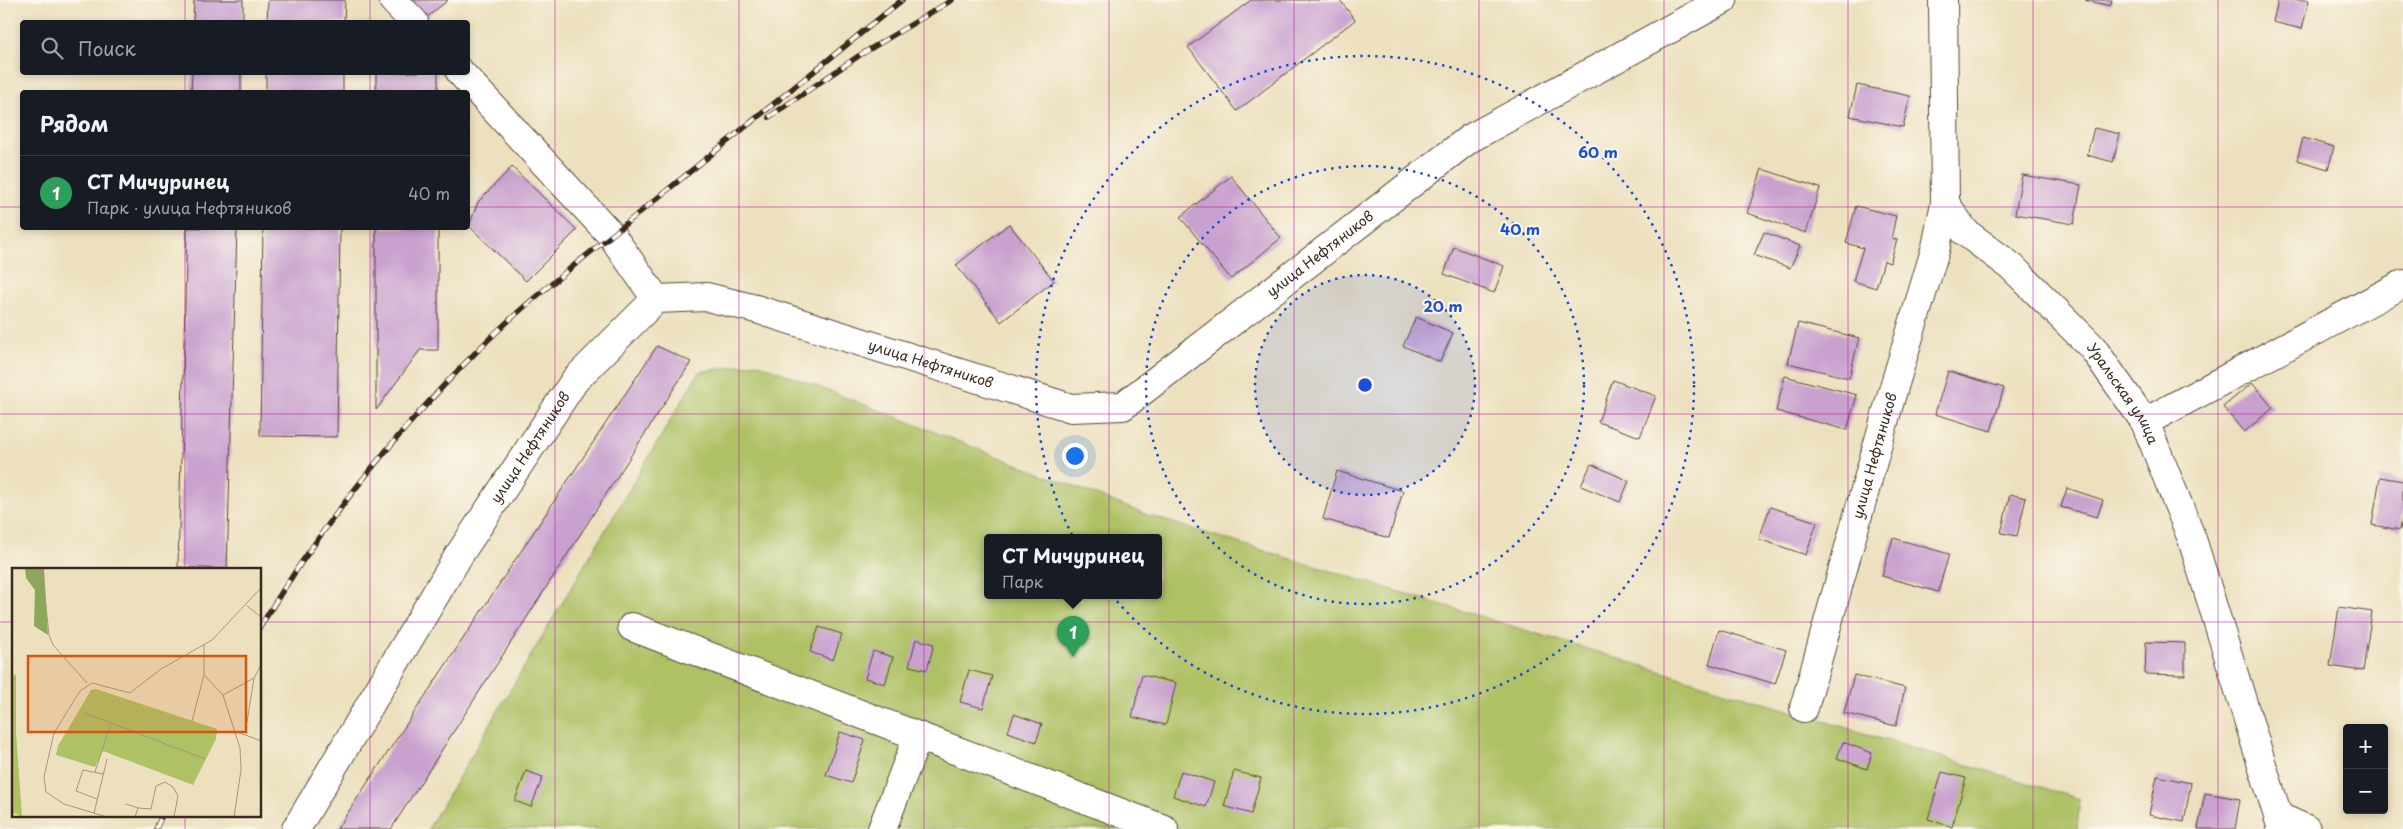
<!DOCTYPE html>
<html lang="ru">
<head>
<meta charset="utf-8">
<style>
  :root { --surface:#171b24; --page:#20242c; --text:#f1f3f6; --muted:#9ea1a6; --line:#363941; --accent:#d690ce }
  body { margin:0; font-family:"Playpen Sans",sans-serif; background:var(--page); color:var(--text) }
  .controls { position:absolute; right:15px; bottom:15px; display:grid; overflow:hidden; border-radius:5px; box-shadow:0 2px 8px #0003 }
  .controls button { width:45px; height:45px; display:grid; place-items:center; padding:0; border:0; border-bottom:1px solid var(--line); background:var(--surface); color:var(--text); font:25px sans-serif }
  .you { position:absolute; left:1074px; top:455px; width:18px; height:18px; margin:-12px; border:4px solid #fff; border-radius:50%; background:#1a73e8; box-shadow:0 0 0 8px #1a73e833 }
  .badge { display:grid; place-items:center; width:32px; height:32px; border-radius:50%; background:var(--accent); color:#fff; font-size:16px; font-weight:700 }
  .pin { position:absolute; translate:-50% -41px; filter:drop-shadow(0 1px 2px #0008) }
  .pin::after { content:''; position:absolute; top:26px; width:18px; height:15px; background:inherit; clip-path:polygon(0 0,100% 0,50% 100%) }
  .popup { position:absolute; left:984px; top:534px; width:178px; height:65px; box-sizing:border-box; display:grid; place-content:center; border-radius:5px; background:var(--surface); filter:drop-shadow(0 1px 4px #0005); font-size:16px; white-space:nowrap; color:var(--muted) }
  .popup b { font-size:19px; color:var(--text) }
  .popup::after { content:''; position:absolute; left:50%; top:100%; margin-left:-10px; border:10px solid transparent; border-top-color:var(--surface) }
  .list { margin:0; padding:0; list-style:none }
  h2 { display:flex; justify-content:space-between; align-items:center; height:65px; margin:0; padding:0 20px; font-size:21px }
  h2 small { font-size:16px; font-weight:400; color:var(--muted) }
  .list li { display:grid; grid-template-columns:32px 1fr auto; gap:15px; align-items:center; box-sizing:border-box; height:75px; padding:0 20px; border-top:1px solid var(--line) }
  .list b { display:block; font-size:19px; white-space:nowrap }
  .list p { margin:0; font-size:16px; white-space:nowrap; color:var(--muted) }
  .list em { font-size:16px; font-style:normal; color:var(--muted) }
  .icon { flex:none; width:28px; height:28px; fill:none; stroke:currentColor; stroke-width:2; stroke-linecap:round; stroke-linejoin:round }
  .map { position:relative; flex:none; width:2403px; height:829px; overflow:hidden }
  .search { position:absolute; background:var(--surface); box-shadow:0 2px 8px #0003; left:20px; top:20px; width:450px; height:55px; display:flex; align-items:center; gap:12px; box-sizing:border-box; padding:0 18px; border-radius:5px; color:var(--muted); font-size:19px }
  .panel { position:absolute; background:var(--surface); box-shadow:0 2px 8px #0003; left:20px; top:90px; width:450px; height:140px; border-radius:5px }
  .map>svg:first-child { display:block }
  .green { fill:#aec165; stroke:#747642; fill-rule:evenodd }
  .building { fill:#c9a1cf }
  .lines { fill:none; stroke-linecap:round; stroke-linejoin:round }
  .minor-casing { stroke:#564536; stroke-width:30 }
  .minor { stroke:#fff; stroke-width:28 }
  .rail-casing { stroke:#3b2a1e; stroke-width:5.5 }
  .rail { stroke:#fbf7ec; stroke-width:4; stroke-dasharray:11; stroke-linecap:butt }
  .grid { fill:none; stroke:#b5179e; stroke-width:1; stroke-opacity:0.55 }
  .ring { fill:none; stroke:#1d4ed8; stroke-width:2.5; stroke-dasharray:2.5 5 }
  .labels { text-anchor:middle; stroke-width:4; stroke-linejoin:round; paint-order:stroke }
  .street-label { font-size:14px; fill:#3b2a1e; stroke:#fbf7ec }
  .inset-road { fill:none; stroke:#a5977e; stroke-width:1 }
  .view { fill:#d7540e; fill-opacity:0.15; stroke:#d7540e; stroke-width:2.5 }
  .inset-edge { fill:none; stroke:#3b2a1e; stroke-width:2.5 }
  .centre { fill:#1d4ed8; stroke:#fbf7ec; stroke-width:2.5 }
  .ring-label { font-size:15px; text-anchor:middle; font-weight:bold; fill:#1d4ed8; stroke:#fbf7ec; stroke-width:4; stroke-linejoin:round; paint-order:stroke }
</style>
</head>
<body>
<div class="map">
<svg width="2403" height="829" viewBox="0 0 2403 829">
  <rect width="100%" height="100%" fill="#fbf7ec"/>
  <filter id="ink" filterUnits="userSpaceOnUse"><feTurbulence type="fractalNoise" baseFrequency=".02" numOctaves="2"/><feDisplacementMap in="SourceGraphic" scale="10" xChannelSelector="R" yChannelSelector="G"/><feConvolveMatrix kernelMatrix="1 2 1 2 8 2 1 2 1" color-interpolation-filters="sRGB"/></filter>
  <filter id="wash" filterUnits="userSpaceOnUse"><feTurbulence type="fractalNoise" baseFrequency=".0096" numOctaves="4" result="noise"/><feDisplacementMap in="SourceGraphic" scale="20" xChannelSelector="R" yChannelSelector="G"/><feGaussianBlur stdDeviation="1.12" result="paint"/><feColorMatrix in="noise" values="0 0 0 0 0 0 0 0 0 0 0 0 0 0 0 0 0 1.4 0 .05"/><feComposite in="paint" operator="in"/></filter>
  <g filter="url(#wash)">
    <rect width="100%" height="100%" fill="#ece0be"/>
    <path class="green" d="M757,363L1150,516L2080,799L2077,829H428L699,372ZM988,538H1158V596H988Z"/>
    <g id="blocks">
      <path class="building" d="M194,0H243V22H193Z
        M268,0H345L344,22H267Z
        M401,0H448L421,22Z
        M1251,0H1340L1355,20L1237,111L1188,47Z
        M2085,0H2112L2110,6Z
        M2278,0H2309L2302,29L2273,22Z
        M192,72H241V92H191Z
        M266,72H343V92H266Z
        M376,72H438V92H376Z
        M1857,85L1910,96L1903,127L1850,116Z
        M2094,128L2120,134L2113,162L2087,155Z
        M2303,138L2334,147L2328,169L2297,160Z
        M512,167L577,230L526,281L469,226L478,202Z
        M1762,169L1820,188L1806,233L1747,213Z
        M2022,175L2081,185L2074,224L2015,214Z
        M1231,176L1281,238L1231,279L1180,217Z
        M1856,206L1896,216L1891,239L1897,240L1890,263L1884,261L1876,288L1853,281L1863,248L1846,243Z
        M1009,224L1054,281L1001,322L956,265Z
        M187,228H237L227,569L178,567Z
        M263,228H340L337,437L260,436Z
        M376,228H438V350H420L376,410Z
        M1764,232L1800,246L1790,268L1754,255Z
        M1454,247L1504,266L1494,293L1444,274Z
        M1416,317L1453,333L1440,362L1403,346Z
        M1798,323L1859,338L1849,378L1788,363Z
        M657,346L691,362L391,829H337Z
        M1948,371L2004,388L1991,431L1935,414Z
        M1785,376L1857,395L1847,430L1776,411Z
        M1613,380L1656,396L1640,437L1598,422Z
        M2252,383L2273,408L2244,432L2223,407Z
        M1591,464L1629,481L1620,502L1581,486Z
        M1337,471L1403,491L1389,538L1323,519Z
        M2380,477L2403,481V512L2400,530L2372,525Z
        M2067,488L2103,500L2097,517L2061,507Z
        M2010,494L2026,498L2017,536L2001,533Z
        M1770,507L1817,522L1806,555L1759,539Z
        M1893,538L1949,554L1938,592L1882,576Z
        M2339,607L2372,612L2363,671L2330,666Z
        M819,627L842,634L833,660L810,652Z
        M1719,630L1786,650L1775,684L1709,664Z
        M916,639L934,644L927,670L909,666Z
        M2146,642L2185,643V675L2145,674Z
        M873,651L893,657L885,684L865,678Z
        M969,670L992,676L983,708L960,702Z
        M1142,675L1176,683L1166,725L1132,717Z
        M1854,675L1905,688L1896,726L1844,713Z
        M1014,714L1042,724L1036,742L1008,732Z
        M840,732L865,740L851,783L826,775Z
        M1843,742L1872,753L1867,769L1837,758Z
        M526,771L543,777L531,807L515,801Z
        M1181,771L1214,782L1206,807L1173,796Z
        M1234,771L1261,778L1251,814L1224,806Z
        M1942,772L1966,778L1952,827L1928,819Z
        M2157,776L2191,783L2184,822L2149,815Z
        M2205,793L2240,799L2235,829H2198Z"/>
    </g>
  </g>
  <g filter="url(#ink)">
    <use href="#blocks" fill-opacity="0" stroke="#564536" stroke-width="1"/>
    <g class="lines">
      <g class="minor-casing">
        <g id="minor">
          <path d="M393,0L414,22"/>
          <path id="s1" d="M1943,0L1945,203L1965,232L2012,267L2092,347L2145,422L2192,539L2282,829"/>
          <path d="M460,72L612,236L656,299"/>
          <path d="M2145,422L2403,284"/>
          <path d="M632,627L918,736"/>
          <path id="s2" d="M1804,708L1891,397L1936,247L1945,203"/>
          <path d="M2279,817L2306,829"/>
          <path id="s3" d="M296,829L459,555L575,380L656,299L707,297L756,309L1071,408L1123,406L1469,139L1723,0"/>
          <path d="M882,829L918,736L1164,829"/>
        </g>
      </g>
      <use href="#minor" class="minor"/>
      <g class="rail-casing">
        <path id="rail" d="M769,117L860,55L952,0
          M260,627C322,524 397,431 482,346C529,299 583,259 634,217C723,145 813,72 902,0
          M156,829L162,815"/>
      </g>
      <use href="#rail" class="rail"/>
    </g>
  </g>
  <path class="grid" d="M185,0V22M370,0V22M555,0V829M739,0V829M924,0V829M1109,0V829M1294,0V829M1479,0V829M1664,0V829M1848,0V829M2033,0V829M2218,0V829M185,72V92M370,72V92M0,207H22M468,207H2403M185,228V569M370,228V829M0,414H2403M0,622H14M260,622H2403M185,815V829"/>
  <circle cx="1365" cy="385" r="110" fill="#1d4ed8" fill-opacity=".12"/>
  <g class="ring">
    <circle cx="1365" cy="385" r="110"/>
    <circle cx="1365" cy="385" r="219"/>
    <circle cx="1365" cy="385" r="329"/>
  </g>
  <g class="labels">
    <g class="street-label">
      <text dy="5" stroke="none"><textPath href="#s3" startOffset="1376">улица Нефтяников</textPath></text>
      <text dy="5" stroke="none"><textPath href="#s3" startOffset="928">улица Нефтяников</textPath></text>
      <text dy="5" stroke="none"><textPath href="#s1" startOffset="466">Уральская улица</textPath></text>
      <text dy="5" stroke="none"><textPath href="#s3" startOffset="448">улица Нефтяников</textPath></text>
      <text dy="5" stroke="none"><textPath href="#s2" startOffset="262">улица Нефтяников</textPath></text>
    </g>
  </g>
  <g transform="translate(12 568)">
    <rect width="249" height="249" fill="#ece0be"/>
    <path d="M4,106V164L10,249L3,245L0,249V109ZM84,121L205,161L204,171L181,217L91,183L83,199L44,187L46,178L79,122Z" fill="#aec165"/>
    <path d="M13,0H32L36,67L22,58L23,22L14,10Z" fill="#8aa75a"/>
    <path class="inset-road" d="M30,0L37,67L41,77L75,115M235,38L249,49M192,77V107L211,127L228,180L229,202L222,249M211,127L242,110L249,97M73,145L99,155M180,153L192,107M235,154L242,110M223,163L249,173M83,204L99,155L193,191M85,231L64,223L71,202L91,206M114,236L126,240L123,249M126,240L139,241L144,218L153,214L161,219L166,228L162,249M82,245L95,191M95,249L52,236L34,224L32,209L42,165L68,123L80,115L118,125L149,101L200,72L249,20"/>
    <path class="view" d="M16,88H234V164H16Z"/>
    <rect width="249" height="249" class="inset-edge"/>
  </g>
  <circle cx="1365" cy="385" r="8" class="centre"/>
  <g class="ring-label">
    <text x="1598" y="158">60 m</text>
    <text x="1520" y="235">40 m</text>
    <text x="1443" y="312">20 m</text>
  </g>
</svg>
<div class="controls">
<button>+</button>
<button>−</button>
</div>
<div class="you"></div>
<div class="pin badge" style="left:1073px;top:657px;background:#2e9e5b">1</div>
<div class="popup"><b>СТ Мичуринец</b>Парк</div>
<div class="search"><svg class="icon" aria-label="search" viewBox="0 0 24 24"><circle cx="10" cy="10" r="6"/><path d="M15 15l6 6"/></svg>Поиск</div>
<section class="panel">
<h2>Рядом<small></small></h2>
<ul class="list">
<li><span class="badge" style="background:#2e9e5b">1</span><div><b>СТ Мичуринец</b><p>Парк · улица Нефтяников</p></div><em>40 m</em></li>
</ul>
</section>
</div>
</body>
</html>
